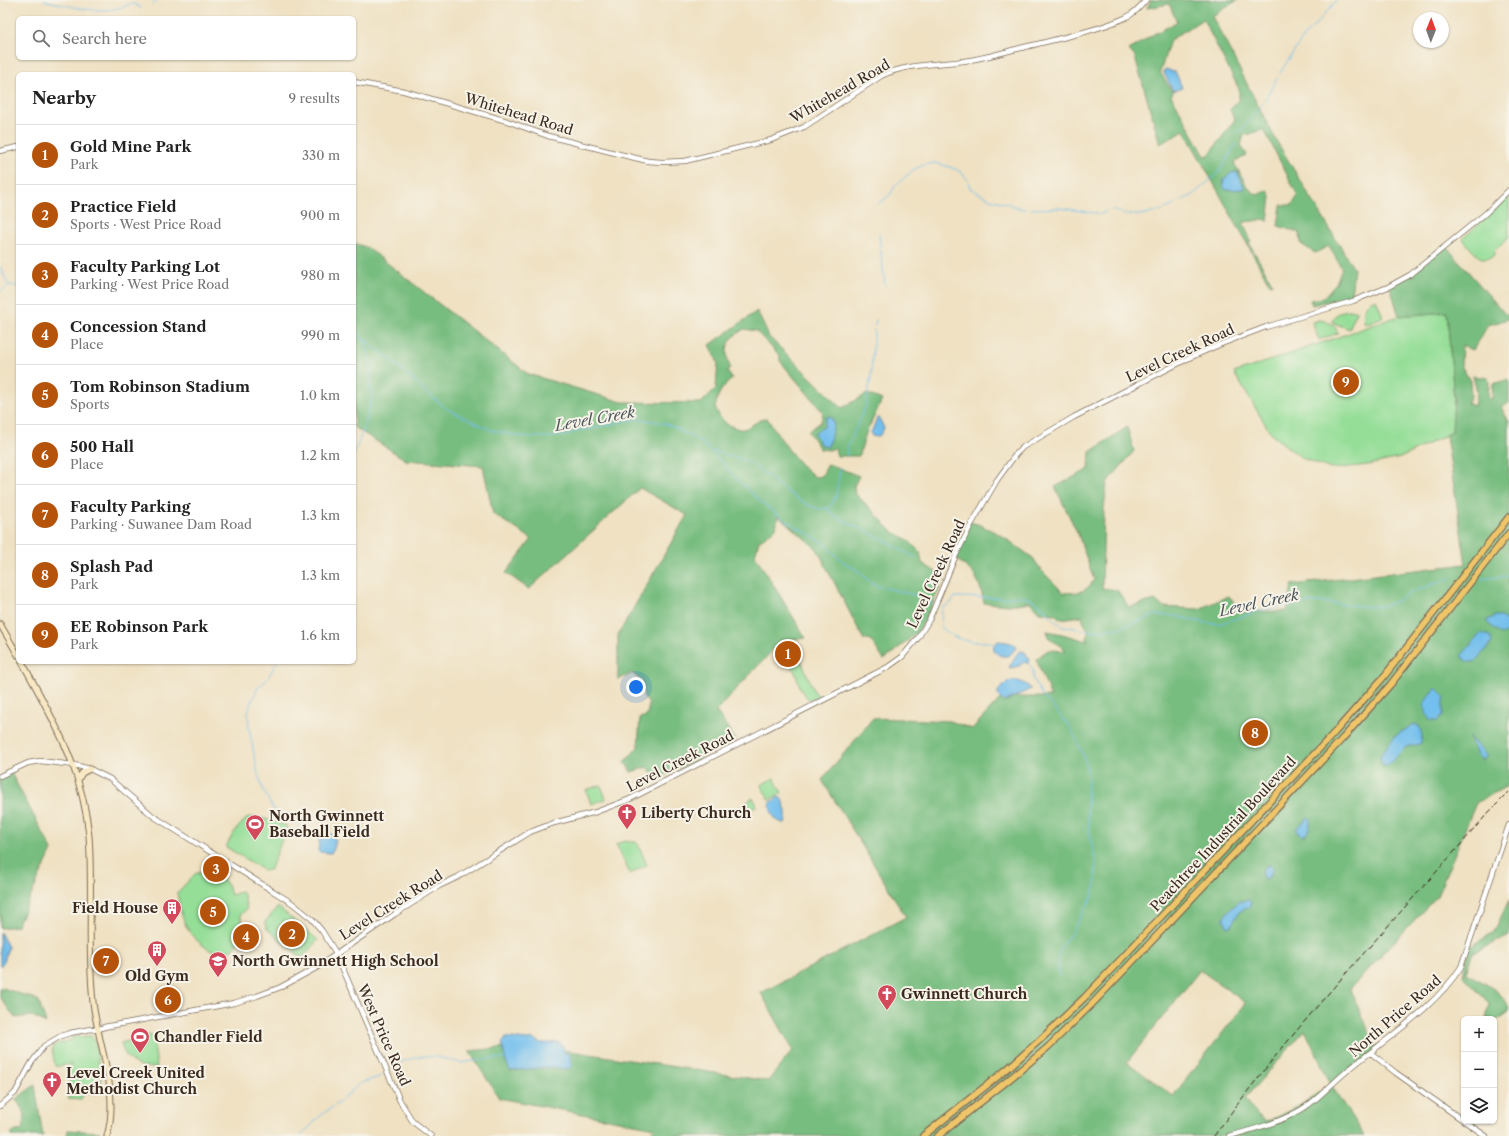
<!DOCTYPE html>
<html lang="en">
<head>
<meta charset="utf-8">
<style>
  :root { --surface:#fff; --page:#f2f2f2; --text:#222; --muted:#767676; --line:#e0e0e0; --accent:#b45309 }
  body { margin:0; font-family:"Libre Caslon Text",serif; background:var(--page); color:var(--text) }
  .controls { position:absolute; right:12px; bottom:12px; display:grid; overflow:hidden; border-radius:6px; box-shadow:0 1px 3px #0004 }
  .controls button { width:36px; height:36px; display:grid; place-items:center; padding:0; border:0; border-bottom:1px solid var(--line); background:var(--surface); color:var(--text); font:20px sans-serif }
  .compass { position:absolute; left:1413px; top:12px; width:36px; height:36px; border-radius:50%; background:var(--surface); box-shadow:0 1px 3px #0004; rotate:1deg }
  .you { position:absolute; left:636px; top:687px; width:14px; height:14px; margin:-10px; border:3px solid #fff; border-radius:50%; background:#1a73e8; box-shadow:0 0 0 6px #1a73e833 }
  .badge { display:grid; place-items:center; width:26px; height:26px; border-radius:50%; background:var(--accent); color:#fff; font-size:13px; font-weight:700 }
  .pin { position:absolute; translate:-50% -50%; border:2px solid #fff; box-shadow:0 1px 4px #0006 }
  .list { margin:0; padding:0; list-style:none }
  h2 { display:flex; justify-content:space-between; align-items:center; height:52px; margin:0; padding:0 16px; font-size:17px }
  h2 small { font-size:13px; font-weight:400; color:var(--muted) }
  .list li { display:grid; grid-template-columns:26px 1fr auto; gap:12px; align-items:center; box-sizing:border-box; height:60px; padding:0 16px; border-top:1px solid var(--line) }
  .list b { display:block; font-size:15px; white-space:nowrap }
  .list p { margin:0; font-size:13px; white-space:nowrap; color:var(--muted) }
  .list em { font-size:13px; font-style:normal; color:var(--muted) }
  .icon { flex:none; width:22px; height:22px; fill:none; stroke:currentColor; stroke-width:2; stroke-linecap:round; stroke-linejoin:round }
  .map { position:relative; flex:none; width:1509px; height:1136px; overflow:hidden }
  .search { position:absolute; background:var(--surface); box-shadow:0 1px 3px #0004; left:16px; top:16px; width:340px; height:44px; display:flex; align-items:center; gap:10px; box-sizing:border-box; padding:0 14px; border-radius:6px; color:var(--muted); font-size:15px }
  .panel { position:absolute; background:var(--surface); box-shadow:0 1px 3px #0004; left:16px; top:72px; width:340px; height:592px; border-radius:6px }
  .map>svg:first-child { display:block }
  .green { fill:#95de98; stroke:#68845b }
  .forest { fill:#78bd80; stroke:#5a744f; fill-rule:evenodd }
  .water { fill:#73bfed; stroke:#577486 }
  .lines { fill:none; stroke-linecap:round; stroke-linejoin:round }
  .stream { stroke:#73bfed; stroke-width:1 }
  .tertiary-casing { stroke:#7a6a57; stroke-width:6 }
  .secondary-casing { stroke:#7a6a57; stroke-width:7 }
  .trunk-casing { stroke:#7a6a57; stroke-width:8 }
  .tertiary { stroke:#fff; stroke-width:4.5 }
  .secondary { stroke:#f8e8c3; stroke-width:5 }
  .trunk { stroke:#eec569; stroke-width:5.5 }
  .rail { stroke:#3b2a1e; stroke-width:1; stroke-dasharray:6 3; stroke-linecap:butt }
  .labels { text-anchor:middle; stroke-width:4; stroke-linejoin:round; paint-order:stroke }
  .street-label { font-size:14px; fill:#3b2a1e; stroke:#f7f3e8 }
  .poi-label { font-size:14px; font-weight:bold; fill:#3b2a1e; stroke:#f7f3e8; text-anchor:start }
  .water-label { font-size:15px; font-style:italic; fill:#4c575c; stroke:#f7f3e8 }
</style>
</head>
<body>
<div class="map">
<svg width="1509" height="1136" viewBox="0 0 1509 1136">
  <rect width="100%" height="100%" fill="#f7f3e8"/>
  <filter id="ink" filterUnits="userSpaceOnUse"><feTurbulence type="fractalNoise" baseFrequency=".025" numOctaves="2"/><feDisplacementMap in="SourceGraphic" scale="8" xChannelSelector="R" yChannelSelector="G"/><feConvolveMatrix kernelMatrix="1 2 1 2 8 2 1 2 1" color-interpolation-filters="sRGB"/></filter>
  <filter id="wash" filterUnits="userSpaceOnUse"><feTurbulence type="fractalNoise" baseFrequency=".012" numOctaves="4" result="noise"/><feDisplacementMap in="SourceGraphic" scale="16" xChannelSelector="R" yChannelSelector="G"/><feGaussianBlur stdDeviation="0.9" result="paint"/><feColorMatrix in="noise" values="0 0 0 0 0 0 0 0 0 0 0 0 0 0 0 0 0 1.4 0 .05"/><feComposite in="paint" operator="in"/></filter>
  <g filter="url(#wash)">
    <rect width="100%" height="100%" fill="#efe1c2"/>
    <path class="green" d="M1509,197V237L1494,251V256C1484,262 1478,257 1471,249C1468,245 1464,242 1463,238Z
      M1376,299L1383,317L1365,324C1361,313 1365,302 1376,299Z
      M1348,310L1357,311L1349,329L1332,322C1335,314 1340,311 1348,310Z
      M1447,312L1454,399L1452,432L1400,458L1368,465L1331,469L1302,458L1272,435L1234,373L1399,316Z
      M1319,320C1328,321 1335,324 1338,333L1319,340L1312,322Z
      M787,635L801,660L814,691L820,697L809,700L801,690L794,670L782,658L772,640Z
      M774,778L782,793L769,800L761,785Z
      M601,785L606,799L591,804L586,790Z
      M753,798L757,805L745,813L741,806Z
      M249,817L273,820L287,826L271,869L265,871L226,847C232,835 238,825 249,817Z
      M626,841L629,842H637L647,865L630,874L616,844Z
      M207,870C221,877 227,879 231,895L241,892L244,895L247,909L240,915L243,922L239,924C240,928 241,933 240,937C237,950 222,956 210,950C204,947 195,939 191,934C182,922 180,908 177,893L195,874Z
      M278,907L318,940L302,958L267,929L265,922Z
      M150,1035L153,1037L157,1067C139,1070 124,1060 121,1043Z
      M91,1036L95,1040L102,1086L97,1094L84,1092L81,1100L68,1099L71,1064C65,1064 61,1068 55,1066L52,1049L56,1044L72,1040V1037Z"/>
    <path class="forest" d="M1151,0H1238L1212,16L1277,142L1354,269L1351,296L1312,305L1310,300L1323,298L1336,283L1342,269L1329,246L1315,253L1301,244L1300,233L1278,226L1281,205H1292L1298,196L1264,130C1256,130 1252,135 1244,135L1241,146L1247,155L1234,163L1249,189L1257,195L1268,190L1271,197L1268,221L1263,219C1256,222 1249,220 1243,223L1251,241L1249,243L1272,283L1270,285L1184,130L1160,144L1135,57L1129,50L1154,34L1177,22L1169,4L1147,8ZM1203,19L1239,89V99L1230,110L1235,119L1209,155L1205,156L1171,95L1173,93L1160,72L1170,40Z
      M354,243L368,248L528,374L622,402L701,403L716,388L718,363L710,345L757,311L769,337L842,408L867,394L882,400L866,433L859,456H837L835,448L829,450L820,449L808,431L821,422L823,412L780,361V356L756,331L744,329C728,339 723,348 730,367L727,371L732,379C720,389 718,394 715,408L720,417L728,425C733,426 738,430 743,429C752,427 758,419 767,418C783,441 792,459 815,477L822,476L828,464L859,476L854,486L855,493L893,532L907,539L920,552L922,563L944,577L927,617L917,633L884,660L870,639L864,640L817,549L778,516L776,528L759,541L755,555L806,638L782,640L716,711L736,740L658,779L647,767L631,772L625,762L638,747L640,718L647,716L649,704L644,697L642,681L632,673L618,680V635L687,515L640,488L529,589L506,573L532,539L493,514L483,466L406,460L354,427Z
      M1445,245L1505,314L1509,315V319L1488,325L1473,350L1462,345L1461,365L1470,381L1471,396L1467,403L1474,406L1477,392L1473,376L1488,378L1489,383L1488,398L1492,399L1493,384L1509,379V403L1501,407L1509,422V785L1476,803L1437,896L1350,989L1377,1049L1331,1085L1364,1136H646L655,1128L499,1098L469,1051L530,1045L768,1081L793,1050L761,993L906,917L822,780L873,718L950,721L972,729L1002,697H1051L1036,659L1048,650L1067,651L1048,637L1047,631L1062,634L1087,641L1088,629L1085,626L1082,616L1060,619L1055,614L1039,612L1030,602L1009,605L984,603C978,575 975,573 953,557L970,522L980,525L1001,535L1033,558L1041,570L1064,593C1080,592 1085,593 1094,580L1078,534L1055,487L1089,469L1090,452L1127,427L1134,451L1107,483L1104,510L1102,588L1117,590L1129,607L1155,600L1163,607L1199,609L1229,596L1243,612L1287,611L1292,585L1466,564L1446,436L1452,432L1454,399L1447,312L1399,316L1389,283L1416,271ZM1200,970L1246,1003L1173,1096L1127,1062ZM1305,1030L1331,1085L1299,1106L1266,1122L1257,1115L1245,1098Z
      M10,771L52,850L17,926L0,928V780Z
      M1509,900V935L1472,954L1466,973C1480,981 1509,993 1509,1012L1494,1022V1027V1019H1486L1489,1003L1463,976L1468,948L1494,932Z
      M0,987L38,1000L46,1023L32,1016L15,1018L0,997Z
      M35,1085L43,1136H12V1132L22,1130L25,1114L16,1099Z
      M68,1130L100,1132L99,1136H67Z"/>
    <path class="water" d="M1166,69L1176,73L1182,88L1173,91L1163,71Z
      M1237,172L1245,189L1226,190L1223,186L1224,179L1231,173Z
      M826,417H831L834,424L828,447L821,445L814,433L824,427Z
      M877,418H879L884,428C881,435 879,438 872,436L871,433Z
      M1495,616H1499L1509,622V631L1501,635L1486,621Z
      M1481,633L1490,636L1492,643L1474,662H1468L1461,656Z
      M998,641L1007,642L1014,644L1016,648L1009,656H1001L993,651L994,645Z
      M1021,651L1025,652L1029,659V664L1024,662L1019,666L1010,668L1009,667L1017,654Z
      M1012,681C1019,680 1026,683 1031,689L1004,702L998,696V691L1007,682Z
      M1436,688L1445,697L1443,704V716L1438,721H1430L1423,704Z
      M1414,724L1419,726L1422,735L1421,743L1416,745L1406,747L1387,766H1384L1381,762L1380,756L1395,736Z
      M1469,737L1487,756L1482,760L1477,755Z
      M778,797L781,798C785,805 788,815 785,823C775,823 770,812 770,803Z
      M1308,818L1310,819C1311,826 1309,833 1303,836L1297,832V828Z
      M323,829L331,834L336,840L334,849L331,853L319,852L318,851L320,834Z
      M1270,865L1273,870L1267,880H1264C1260,874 1262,871 1266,866Z
      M1249,900L1251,903L1249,907L1239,912L1231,926L1228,927L1223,918L1225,916L1237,902Z
      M0,932L8,947L4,962L0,966Z
      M506,1038C514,1037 527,1042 532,1039L541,1043H551L558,1042L563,1046L564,1052L570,1055L572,1066L569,1069L549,1067L510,1071L506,1062L502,1043Z"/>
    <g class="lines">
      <path class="stream" d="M44,0C72,7 106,17 132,3L141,8
        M151,6L158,0
        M1280,73L1304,36L1315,25L1337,0
        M1238,133L1260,109L1277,78
        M1181,200L1192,196L1219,172L1236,144
        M878,204L890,195L895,186L913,170L923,165L935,163L950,167L961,172L968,180L970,188L990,199L1009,204L1022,209H1025
        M1031,209L1060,208L1102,214L1106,211
        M1112,210C1119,212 1127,214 1134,215C1148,215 1165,211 1177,203
        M879,234L885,286
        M0,267L8,284
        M0,292L9,285L18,286
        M875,325L876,320
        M354,331L393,362L414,380L423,390L447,409L491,430L525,437H553L564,436L581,430L591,429L625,421L639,419L663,423L678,429L702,443L725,465L730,473L762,503L785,520L821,541L841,560L858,571L874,585L923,597L932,604
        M712,451C725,454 738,457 750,463C765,471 814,522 831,506C838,499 837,478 841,468
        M354,454L365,425L372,397L370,388V360L364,339
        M847,456V448L866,406L871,376L874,330
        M826,508C840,521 855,526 872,534C887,541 902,550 916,558
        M1481,579L1509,576
        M942,608L951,603L955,597L1005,598L1021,596L1033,600L1039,604L1057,622L1062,626L1091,631L1120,628L1156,615L1176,616L1201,622L1219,624L1262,610L1308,603L1319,602L1370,607L1383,606L1395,602L1410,593L1450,578
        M942,609L941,627C953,638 960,640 976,642C982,642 989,641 995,644
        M277,662L266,681L258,687L250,705L248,714L249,728L258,775L263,789L273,809L306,830L319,836
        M1029,664L1033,669V679L1043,697L1050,703L1071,728L1085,759L1088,776L1087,808L1090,837L1096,864L1095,887L1092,897L1074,929L1060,948L1058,959L1059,976
        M392,1068L403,1061L422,1056L437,1057L461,1063L486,1059L505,1058
        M301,1136L320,1116L341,1101L359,1084L382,1076"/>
    </g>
  </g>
  <g filter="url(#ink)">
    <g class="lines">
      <g class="tertiary-casing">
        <path id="tertiary" d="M354,82L404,91L507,121L548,136L623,155L648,161L662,162L685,161L771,140L804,127L881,76C908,63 936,65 964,61C987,58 1007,51 1029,46C1061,38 1095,31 1125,18C1134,14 1140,7 1146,0
          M0,151L18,147
          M0,776L28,763L40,761L74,765L90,769L110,779L153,816L292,903L312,919L322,931L336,953L400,1101L413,1122L431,1136
          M1371,1053L1396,1073L1464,1121
          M0,1106L15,1093L32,1062L44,1046L61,1036L70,1033L91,1029L97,1030L104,1027L234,1003L257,996L281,987L316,968L395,914L439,886L458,877L530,832L554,823L596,812L630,799L888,667L902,657L918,638L929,620L956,555L971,525L997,480L1016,454L1023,447L1074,417L1189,358L1221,344L1266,327L1353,301L1388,287L1410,275L1486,213L1509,190
          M1464,1121L1486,1136
          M1229,1136C1251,1130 1275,1124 1295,1113C1315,1103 1330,1085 1347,1071C1385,1039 1434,1009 1461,967L1509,825"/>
      </g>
      <g class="secondary-casing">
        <path id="secondary" d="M0,624L18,655
          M22,662C53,719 83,769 89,836C93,891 87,947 93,1002C98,1046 120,1092 107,1136
          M78,780L82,773L90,769"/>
      </g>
      <g class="trunk-casing">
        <path id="trunk" d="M923,1136L1006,1070L1041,1039L1084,998L1125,955L1335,732L1382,679L1509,517
          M938,1136L1012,1077L1048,1047L1091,1005L1132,962L1343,738L1390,685L1509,533"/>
      </g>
      <use href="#tertiary" class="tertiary"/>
      <use href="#secondary" class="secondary"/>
      <use href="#trunk" class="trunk"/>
      <path class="rail" d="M1214,1136C1297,1021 1396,920 1488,813L1509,792"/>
    </g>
  </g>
  <defs>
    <g id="church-pin" transform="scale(1)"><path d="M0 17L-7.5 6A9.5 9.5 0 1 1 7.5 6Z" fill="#d1495b" stroke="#f7f3e8"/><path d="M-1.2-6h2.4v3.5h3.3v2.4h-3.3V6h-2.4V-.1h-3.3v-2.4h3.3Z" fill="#fff"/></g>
    <g id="stadium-pin" transform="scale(1)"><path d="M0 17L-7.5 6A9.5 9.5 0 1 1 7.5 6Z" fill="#d1495b" stroke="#f7f3e8"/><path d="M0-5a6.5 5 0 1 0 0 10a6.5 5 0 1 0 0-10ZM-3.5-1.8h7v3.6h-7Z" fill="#fff"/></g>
    <g id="building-pin" transform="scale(1)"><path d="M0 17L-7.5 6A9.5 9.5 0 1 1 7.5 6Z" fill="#d1495b" stroke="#f7f3e8"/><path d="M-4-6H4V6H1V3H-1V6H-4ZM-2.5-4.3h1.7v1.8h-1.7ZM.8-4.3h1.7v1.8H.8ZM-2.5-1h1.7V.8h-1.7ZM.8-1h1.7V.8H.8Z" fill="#fff"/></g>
    <g id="school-pin" transform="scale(1)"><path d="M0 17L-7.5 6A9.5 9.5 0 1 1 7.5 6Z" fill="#d1495b" stroke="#f7f3e8"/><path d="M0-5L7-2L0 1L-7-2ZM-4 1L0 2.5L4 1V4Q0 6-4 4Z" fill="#fff"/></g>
  </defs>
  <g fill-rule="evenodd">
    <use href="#church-pin" x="627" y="813"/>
    <use href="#stadium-pin" x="255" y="824"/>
    <use href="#building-pin" x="172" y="908"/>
    <use href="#building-pin" x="157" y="950"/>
    <use href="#school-pin" x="218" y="961"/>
    <use href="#church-pin" x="887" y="994"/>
    <use href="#stadium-pin" x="140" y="1037"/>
    <use href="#church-pin" x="52" y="1081"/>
  </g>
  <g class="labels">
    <g class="street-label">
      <text transform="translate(840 91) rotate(-30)" y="5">Whitehead Road</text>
      <text transform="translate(519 114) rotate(17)" y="5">Whitehead Road</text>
      <text transform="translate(1180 353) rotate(-25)" y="5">Level Creek Road</text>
      <text transform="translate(936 574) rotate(-65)" y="5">Level Creek Road</text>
      <text transform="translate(680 761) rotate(-27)" y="5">Level Creek Road</text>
      <text transform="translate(1223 834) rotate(-47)" y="5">Peachtree Industrial Boulevard</text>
      <text transform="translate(391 905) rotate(-32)" y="5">Level Creek Road</text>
      <text transform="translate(1395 1016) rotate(-41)" y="5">North Price Road</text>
      <text transform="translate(384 1035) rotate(66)" y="5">West Price Road</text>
    </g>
    <g class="poi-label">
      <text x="641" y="818">Liberty Church</text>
      <text x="269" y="821">North Gwinnett<tspan x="269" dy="16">Baseball Field</tspan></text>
      <text x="158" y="913" text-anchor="end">Field House</text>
      <text x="232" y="966">North Gwinnett High School</text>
      <text x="157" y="981" text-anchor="middle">Old Gym</text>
      <text x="901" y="999">Gwinnett Church</text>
      <text x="154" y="1042">Chandler Field</text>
      <text x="66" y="1078">Level Creek United<tspan x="66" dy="16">Methodist Church</tspan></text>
    </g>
    <g class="water-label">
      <text transform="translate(595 419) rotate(-10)" y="5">Level Creek</text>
      <text transform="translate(1259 603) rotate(-12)" y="5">Level Creek</text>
    </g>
  </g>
</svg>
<div class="controls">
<button>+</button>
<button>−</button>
<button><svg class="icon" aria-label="layers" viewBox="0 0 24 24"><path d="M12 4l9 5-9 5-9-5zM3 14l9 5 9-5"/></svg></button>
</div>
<svg class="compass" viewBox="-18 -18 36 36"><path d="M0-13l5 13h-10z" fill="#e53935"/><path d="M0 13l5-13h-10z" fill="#767676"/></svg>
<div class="you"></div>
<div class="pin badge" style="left:788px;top:654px">1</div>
<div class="pin badge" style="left:292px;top:934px">2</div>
<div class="pin badge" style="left:216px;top:869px">3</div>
<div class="pin badge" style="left:246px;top:937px">4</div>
<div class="pin badge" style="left:213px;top:912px">5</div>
<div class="pin badge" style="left:168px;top:1000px">6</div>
<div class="pin badge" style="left:106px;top:961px">7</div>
<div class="pin badge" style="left:1255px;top:733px">8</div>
<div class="pin badge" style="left:1346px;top:382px">9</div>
<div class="search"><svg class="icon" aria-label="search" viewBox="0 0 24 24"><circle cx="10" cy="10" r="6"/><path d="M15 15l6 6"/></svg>Search here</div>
<section class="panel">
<h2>Nearby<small>9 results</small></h2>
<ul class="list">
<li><span class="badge">1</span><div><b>Gold Mine Park</b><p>Park</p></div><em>330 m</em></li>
<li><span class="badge">2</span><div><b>Practice Field</b><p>Sports · West Price Road</p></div><em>900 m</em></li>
<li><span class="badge">3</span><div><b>Faculty Parking Lot</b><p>Parking · West Price Road</p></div><em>980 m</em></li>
<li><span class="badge">4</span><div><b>Concession Stand</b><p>Place</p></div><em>990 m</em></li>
<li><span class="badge">5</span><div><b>Tom Robinson Stadium</b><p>Sports</p></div><em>1.0 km</em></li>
<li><span class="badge">6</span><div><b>500 Hall</b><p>Place</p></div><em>1.2 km</em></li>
<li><span class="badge">7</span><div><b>Faculty Parking</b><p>Parking · Suwanee Dam Road</p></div><em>1.3 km</em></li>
<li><span class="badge">8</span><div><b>Splash Pad</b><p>Park</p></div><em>1.3 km</em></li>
<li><span class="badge">9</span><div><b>EE Robinson Park</b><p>Park</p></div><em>1.6 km</em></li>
</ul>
</section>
</div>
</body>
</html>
